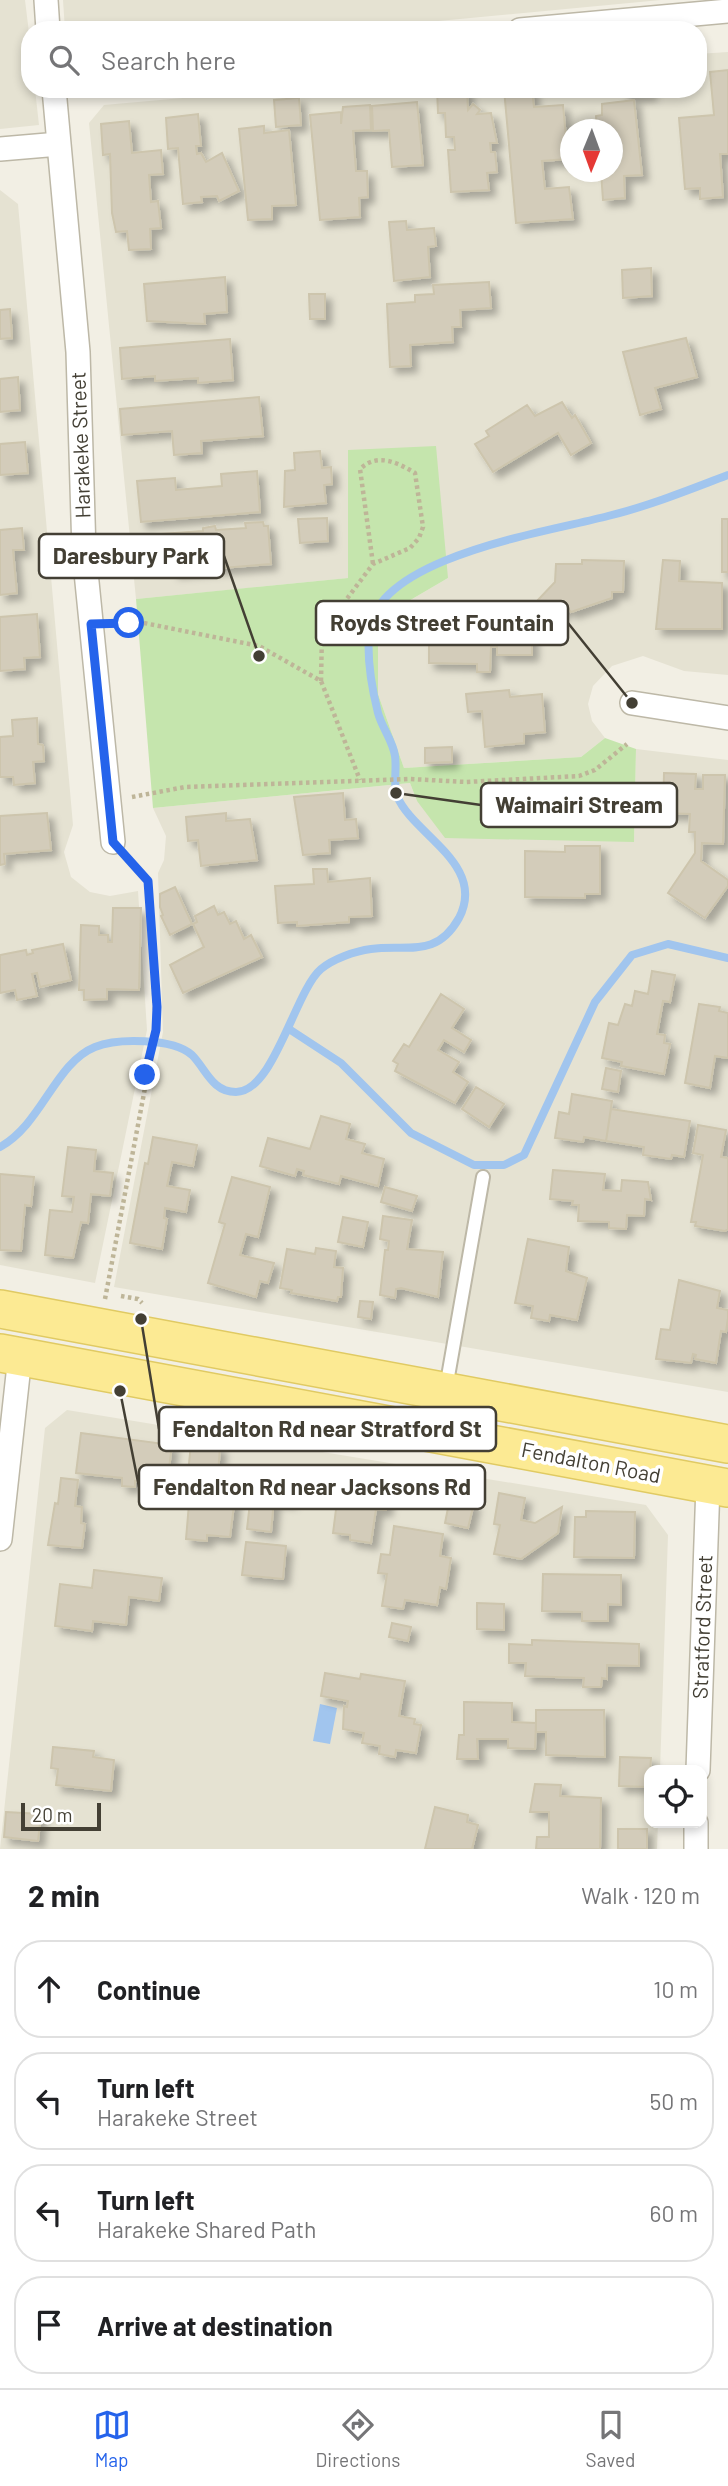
<!DOCTYPE html>
<html lang="en">
<head>
<meta charset="utf-8">
<style>
  :root { --surface:#fff; --page:#f6f6f6; --text:#202124; --muted:#757577; --line:#e0e0e0; --accent:#2563eb }
  body { margin:0; font-family:Barlow,sans-serif; background:var(--page); color:var(--text) }
  .controls { position:absolute; right:21px; bottom:21px; display:grid; overflow:hidden; border-radius:14px; box-shadow:0 4px 10px #0003 }
  .controls button { width:63px; height:63px; display:grid; place-items:center; padding:0; border:0; border-bottom:2px solid var(--line); background:var(--surface); color:var(--text); font:35px sans-serif }
  .compass { position:absolute; left:560px; top:119px; width:63px; height:63px; border-radius:50%; background:var(--surface); box-shadow:0 4px 10px #0003; rotate:181deg }
  .scale { position:absolute; left:21px; bottom:18px; width:80px; box-sizing:border-box; padding-left:7px; border:4px solid #433f34; border-top:0; font-size:19px; line-height:24px; white-space:nowrap; color:#433f34; -webkit-text-stroke:5px #fff; paint-order:stroke }
  .stop { position:absolute; width:21px; height:21px; margin:-16px; border:5px solid #2563eb; border-radius:50%; background:#fff }
  .stop.end { background:#2563eb; border-color:#fff; box-shadow:0 2px 7px #0008 }
  .list { margin:0; padding:0; list-style:none }
  h2 { display:flex; justify-content:space-between; align-items:center; height:91px; margin:0; padding:0 28px; font-size:30px }
  h2 small { font-size:23px; font-weight:400; color:var(--muted) }
  .list li { display:grid; grid-template-columns:46px 1fr auto; gap:21px; align-items:center; box-sizing:border-box; height:98px; margin:0 14px 14px; padding:0 14px; border:2px solid var(--line); border-radius:28px }
  .list b { display:block; font-size:26px; white-space:nowrap }
  .list p { margin:0; font-size:23px; white-space:nowrap; color:var(--muted) }
  .list em { font-size:23px; font-style:normal; color:var(--muted) }
  .icon { flex:none; width:38px; height:38px; fill:none; stroke:currentColor; stroke-width:2; stroke-linecap:round; stroke-linejoin:round }
  .map { position:relative; flex:none; width:728px; height:1849px; overflow:hidden }
  .search { position:absolute; background:var(--surface); box-shadow:0 4px 10px #0003; left:21px; right:21px; top:21px; height:77px; display:flex; align-items:center; gap:18px; box-sizing:border-box; padding:0 24px; border-radius:28px; color:var(--muted); font-size:26px }
  .sheet { height:539px; background:var(--surface) }
  nav { display:flex; justify-content:space-around; align-items:center; box-sizing:border-box; height:98px; border-top:2px solid var(--line); background:var(--surface); font-size:19px; color:var(--muted) }
  nav a { display:grid; justify-items:center; gap:4px }
  nav .on { color:var(--accent) }
  .map>svg:first-child { display:block }
  .residential { fill:#e5e2d2; fill-rule:evenodd }
  .green { fill:#c5e5ad }
  .water { fill:#a1c5ee }
  .lines { fill:none; stroke-linecap:round; stroke-linejoin:round }
  .stream { stroke:#a1c5ee; stroke-width:8 }
  .building { fill:#d3ccba; stroke:#cdc5ad; stroke-width:2; filter:url(#shadow) }
  .lane-casing { stroke:#bdb8a7; stroke-width:16 }
  .street-casing { stroke:#bdb8a7; stroke-width:26 }
  .primary-casing { stroke:#e0ca63; stroke-width:40 }
  .path { stroke:#beb598; stroke-width:4.5; stroke-dasharray:3.5 3.5; stroke-linecap:butt }
  .lane { stroke:#fff; stroke-width:12 }
  .street { stroke:#fff; stroke-width:23 }
  .primary { stroke:#fcea93; stroke-width:37 }
  .route { stroke:#2563eb; stroke-width:9 }
  .labels { text-anchor:middle; stroke-width:7; stroke-linejoin:round; paint-order:stroke }
  .street-label { font-size:21px; fill:#433f34; stroke:#fff }
  .leader { fill:none; stroke:#433f34; stroke-width:2.5 }
  .callout-dot { fill:#433f34; stroke:#fff; stroke-width:2.5 }
  .callout { fill:#fff; stroke:#433f34; stroke-width:2.5 }
  .callout-label { font-size:23px; text-anchor:middle; font-weight:bold; fill:#433f34 }
</style>
</head>
<body>
<div class="map">
<svg width="728" height="1849" viewBox="0 0 728 1849">
  <defs>
    <filter id="shadow"><feDropShadow dx="6" dy="6" stdDeviation="3.5" flood-color="#0004"/></filter>
  </defs>
  <rect width="100%" height="100%" fill="#f2efe4"/>
  <path class="residential" d="M0,0H25L30,41V89H35L39,125L0,129Z
    M63,0H661L343,30H65Z
    M728,52V675L684,671L643,656L612,666L593,686L588,704L592,721L605,738L581,757L404,768L378,694V619L448,578L348,450L349,578L136,599L89,123L104,105L285,89H698V54ZM570,130H612V172H570Z
    M0,190L18,204L73,825L64,852L71,877L90,892L110,896L138,891L147,1030L95,1283L0,1265Z
    M636,749L728,760V1392L114,1287L163,1032L158,873L164,860L166,836L153,808L410,783L417,801L634,841Z
    M67,1410L646,1505L668,1535L660,1770H649V1823H658L657,1849H0L45,1428Z"/>
  <path class="green" d="M436,446L448,578L378,619V694L404,768L581,757L605,738L636,749L634,842L445,838L417,801L410,783L153,808L136,599L348,578V450Z"/>
  <path class="water" d="M320,1704L337,1708L330,1744L313,1741Z"/>
  <g class="lines">
    <path class="stream" d="M289,1029L341,1063L411,1133L474,1165H504L524,1155L595,1002L632,955L668,944L728,958
      M0,1147C42,1124 55,1063 95,1047C117,1038 173,1038 192,1055C206,1069 212,1092 236,1092C274,1092 295,991 321,969C333,959 355,951 371,949C407,944 436,959 459,918C487,864 413,835 397,796C393,784 397,769 395,756C393,741 382,728 378,713C372,689 367,658 369,633C374,557 548,532 608,516C649,506 688,490 728,475"/>
  </g>
  <path class="building" d="M728,70V154H720L723,197L700,199V188L685,189L679,118L714,115L710,72Z
    M437,89H467L468,110L473,104L480,110L477,114L491,113L497,143H490L491,152H495L497,172L487,173L489,190L451,192L448,150H455L454,137H446L445,113H438Z
    M504,89H532L534,107L563,105L568,159L542,161L545,189L569,187L573,219L516,223Z
    M623,89H650L651,94L624,96Z
    M299,98L301,125L276,127L274,100Z
    M634,100L642,175L624,176L625,198L603,200L601,172H612V130H597L596,116L602,115V104Z
    M417,102L423,165L392,167L389,130L373,131L372,106Z
    M370,105L371,130L353,131L356,171H367L368,197L359,198L360,217L320,220L310,115L341,112V124L343,107Z
    M198,114L201,146H196L197,154L201,153L206,162L222,153L239,191L219,201L217,196L201,197L202,202L183,204L178,148L168,149L166,118Z
    M129,121L132,153L161,150L163,174L149,175L151,202L158,201L161,228L150,229L151,249L129,250L127,231L116,232L112,213L110,154L103,155L101,124Z
    M264,126V133L289,130L296,205L272,206V219L248,220L239,129Z
    M406,221L407,230L434,228L436,246L428,247L430,277L394,281L389,222Z
    M651,268L652,296L623,298L622,270Z
    M225,277L227,312L204,314L205,324L147,321L144,284Z
    M489,282L491,308L460,310L461,327H452L453,342L410,345L411,366L390,367L387,304L415,302V295L434,294L433,285Z
    M309,294H325V319H310Z
    M10,309L12,338L0,339V310Z
    M686,338L697,377L655,388L661,409L640,415L623,352Z
    M230,339L233,380L198,383V378L155,381V376L122,379L120,348Z
    M18,377L20,410L0,412V379Z
    M259,397L263,436L201,441L202,453L174,455L172,431L122,435L120,409Z
    M562,402L572,418L575,415L591,443L571,455L558,433L493,472L475,444L489,436L486,431L527,405L535,416Z
    M25,442L28,473L0,475V444Z
    M320,451L322,468L331,467L332,484L324,485L326,503L284,507L285,471L295,470L294,453Z
    M257,471L260,512L141,522L137,481L175,478L176,490L222,486L221,474Z
    M327,518L328,541L300,543L298,519Z
    M722,519H728V572H722Z
    M263,522L264,526H268L271,564L173,572L172,558H163L161,534L203,531V528L215,526L216,530L246,528L245,523Z
    M22,528L24,550H13L17,593L0,595V530Z
    M582,560L624,561L623,592H612V598L571,612L567,607L554,621L536,602L555,582L556,564H582Z
    M663,560L680,561L679,581L722,583V629H656Z
    M495,608H532V655H497V647H491L490,672H477V664L429,663V640H434V636H446V623L466,622V617H495Z
    M37,614L40,657L24,658L25,669L0,671V617Z
    M509,690L510,697L542,694L545,732L524,734V743L485,747L482,711L468,712L466,694Z
    M37,718L38,744L43,745L44,761L33,762L35,783L14,785L13,777H0V737L13,736L12,720Z
    M452,747V762L425,763V748Z
    M664,773L696,774L695,789H703V775H725L723,844L702,843L701,861L728,880V886L705,918L668,893L695,853V832H689L690,814L663,813Z
    M343,793L345,820L356,819L358,838L329,840L330,853L303,855L294,797Z
    M47,813L51,850L4,854L5,864L0,865V816Z
    M226,813V821L250,819L257,860L201,866L198,840L188,841L186,817Z
    M565,846H600V894H585V898L525,897V851L565,852Z
    M313,869H327L328,882L370,878L372,916L349,917V922L297,926V922L278,923L275,886L314,884Z
    M175,887L192,924L170,935L161,916L163,915L160,907V894Z
    M214,906L218,915L224,912L230,924L236,921L244,939L251,935L262,957L183,993L170,965L204,947L193,924L197,922L195,916Z
    M113,908H141L139,990L107,989V999L84,1000V990H79L81,925L99,926V935H108V942H112Z
    M63,944L71,980L40,987L37,973L32,974L37,996L17,1000L15,990L0,993V955L26,950L27,955L33,953L32,950Z
    M652,971L675,975L670,1002L663,1001L657,1034L665,1035L664,1043L670,1044L664,1074L621,1066L622,1062L602,1058L609,1023L618,1025L625,1004L632,1006L635,991L648,994Z
    M441,994L464,1009L452,1028L471,1040L464,1052L444,1040L438,1050L459,1062L453,1072L468,1082L455,1103L395,1071L398,1064L393,1061L404,1044L409,1047Z
    M699,1004L720,1007L719,1011L728,1013V1058L715,1056L710,1088L685,1083Z
    M606,1068L621,1071L618,1092L602,1089Z
    M476,1087L504,1104L489,1127L462,1109Z
    M572,1094L612,1101L606,1141L584,1137L583,1142L555,1138L559,1112L569,1114Z
    M611,1109L690,1121L684,1157L672,1155L671,1159L643,1155L644,1147L606,1141Z
    M321,1116L350,1124L346,1139L365,1144L362,1153L384,1159L378,1186L341,1176L339,1184L303,1175L304,1171L297,1169L295,1176L260,1166L268,1138L310,1149Z
    M698,1125L726,1130L721,1157L728,1158V1229L725,1231L695,1226L696,1222H691L703,1155L693,1153Z
    M153,1137L197,1145L193,1166L172,1162L167,1186L190,1190L186,1212L165,1208L164,1218L167,1219L162,1249L130,1243L145,1163L148,1164Z
    M68,1147L96,1150L94,1171L113,1173L110,1196L91,1194L88,1223L81,1222L73,1258L45,1255L50,1210L72,1212L74,1197L62,1196Z
    M553,1170L605,1174L603,1190L621,1191L622,1180L648,1182L651,1200L645,1199L644,1216L627,1215L626,1229L609,1228V1222L578,1221L579,1205H572L573,1201L550,1199Z
    M0,1174L34,1177L31,1206L25,1205L21,1251L0,1250Z
    M232,1177L270,1187L258,1237L246,1234L240,1255L274,1263L268,1283L260,1281L256,1297L208,1283L225,1224L219,1222Z
    M385,1187L417,1196L412,1211L381,1202Z
    M383,1216L412,1220L407,1249L443,1252L438,1297L401,1288L396,1289L395,1298L380,1295L385,1250H388L389,1241L380,1239Z
    M343,1217L368,1222L363,1247L338,1242Z
    M528,1239L569,1247L566,1271L587,1278L577,1320L550,1315L549,1321L531,1318L533,1306L515,1303Z
    M316,1248L336,1251L334,1267L343,1268L341,1297H338L337,1301L291,1293L292,1290L280,1288L287,1249L315,1254Z
    M679,1280L720,1291L717,1308L728,1310V1318L726,1332L721,1331L716,1363L695,1359L696,1355L693,1354L691,1363L656,1359L661,1329L670,1330Z
    M360,1301L373,1302L371,1319L358,1317Z
    M81,1433L172,1445L167,1484L158,1483V1490L143,1488V1482L135,1481V1487L122,1486V1478L76,1473Z
    M191,1444L220,1447L218,1475L188,1473Z
    M254,1466L294,1469L290,1502L274,1500L271,1532L247,1529Z
    M360,1477L389,1482L386,1510L376,1509L371,1543L350,1540V1535L333,1533L340,1478L359,1480Z
    M61,1478L78,1480L75,1506L82,1507L81,1523L85,1524L82,1548L48,1545L55,1503L58,1504Z
    M208,1478L237,1481L230,1537L207,1535V1541L186,1539L190,1492L207,1494Z
    M499,1493L525,1498L521,1520L535,1523L562,1507L558,1533L521,1559L494,1554L500,1525L494,1524Z
    M450,1498L474,1503L468,1528L445,1523Z
    M586,1511L635,1512L634,1558L574,1557L575,1517H586Z
    M394,1526L443,1534L440,1556L451,1558L446,1589L440,1587L437,1605L405,1600L403,1609L382,1606L387,1574L378,1573L381,1554L390,1555Z
    M246,1542L286,1546L283,1579L242,1575Z
    M94,1570L162,1578L159,1601L129,1597L126,1625L93,1621L92,1631L55,1626L60,1584L92,1588Z
    M543,1574L621,1575V1605L608,1604V1621H582V1612L542,1611Z
    M477,1603L504,1604V1630L477,1629Z
    M392,1623L411,1627L408,1641L389,1637Z
    M532,1640L639,1644V1666L607,1665V1679L602,1678L601,1687H583L584,1678L525,1676L526,1663H509V1644L532,1645Z
    M325,1673L360,1679L361,1674L405,1681L399,1716L415,1719L414,1724L421,1725L416,1753L396,1750L395,1757L379,1754L380,1746L362,1743L364,1733L343,1729L344,1706L347,1707L348,1701L321,1696Z
    M464,1702L512,1703V1722L536,1723L535,1749L508,1748V1739H477L478,1759H457L459,1735H464Z
    M536,1710H604L605,1757L546,1755V1732H536Z
    M53,1747L94,1751L93,1757L114,1760L111,1791L56,1785L58,1769L51,1768Z
    M620,1757L651,1758L649,1787L619,1786Z
    M535,1784L561,1785L560,1796L601,1798L600,1849H536L537,1837H549V1812H530Z
    M435,1807L468,1815L467,1822L478,1825L472,1849H425Z
    M6,1812L41,1814L38,1841L4,1837Z
    M618,1829H647V1849H618Z"/>
  <g class="lines">
    <g class="lane-casing">
      <path id="lane" d="M446,1388L483,1177"/>
    </g>
    <g class="street-casing">
      <path id="street" d="M46,0L48,30
        M520,30L728,11
        M54,89L78,352L84,552L113,842
        M0,149L59,144
        M632,703L728,718
        M0,1539L20,1356
        M698,1770L708,1485
        M696,1849V1823"/>
    </g>
    <g class="primary-casing">
      <path id="primary" d="M0,1309L728,1444
        M0,1353L728,1488"/>
    </g>
    <path class="path" d="M116,623L139,622L259,646L321,681L360,780
      M321,681L322,632L373,564L410,548L419,538L423,527L415,473C398,463 378,452 360,469L373,564
      M132,797L185,787L410,779L466,782L579,776L595,770L627,744
      M121,1296L138,1299L142,1303
      M105,1299L156,1030L148,881L128,859"/>
    <use href="#lane" class="lane"/>
    <use href="#street" class="street"/>
    <use href="#primary" class="primary"/>
  </g>
  <g class="lines">
    <path class="route" d="M129,623L91,624L113,842L148,881L157,1007L156,1030L145,1075"/>
  </g>
  <g class="labels">
    <g class="street-label">
      <text transform="translate(81 445) rotate(-92)" y="7">Harakeke Street</text>
      <text transform="translate(591 1463) rotate(11)" y="7">Fendalton Road</text>
      <text transform="translate(703 1627) rotate(-88)" y="7">Stratford Street</text>
    </g>
  </g>
  <path class="leader" d="M259 656L224 556M632 703L568 623M396 793L481 805M141 1319L159 1429M120 1391L139 1487"/>
  <g class="callout-dot">
    <circle cx="259" cy="656" r="7"/>
    <circle cx="632" cy="703" r="7"/>
    <circle cx="396" cy="793" r="7"/>
    <circle cx="141" cy="1319" r="7"/>
    <circle cx="120" cy="1391" r="7"/>
  </g>
  <g class="callout">
    <rect x="39" y="534" width="185" height="44" rx="7"/>
    <rect x="316" y="601" width="252" height="44" rx="7"/>
    <rect x="481" y="783" width="196" height="44" rx="7"/>
    <rect x="159" y="1407" width="337" height="44" rx="7"/>
    <rect x="139" y="1465" width="346" height="44" rx="7"/>
  </g>
  <g class="callout-label">
    <text x="131" y="564">Daresbury Park</text>
    <text x="442" y="631">Royds Street Fountain</text>
    <text x="579" y="813">Waimairi Stream</text>
    <text x="327" y="1437">Fendalton Rd near Stratford St</text>
    <text x="312" y="1495">Fendalton Rd near Jacksons Rd</text>
  </g>
</svg>
<div class="controls">
<button><svg class="icon" aria-label="locate" viewBox="0 0 24 24"><circle cx="12" cy="12" r="6"/><path d="M12 2v4M12 18v4M2 12h4M18 12h4"/></svg></button>
</div>
<svg class="compass" viewBox="-18 -18 36 36"><path d="M0-13l5 13h-10z" fill="#e53935"/><path d="M0 13l5-13h-10z" fill="#757577"/></svg>
<div class="scale">20 m</div>
<div class="stop" style="left:129px;top:623px"></div>
<div class="stop end" style="left:145px;top:1075px"></div>
<div class="search"><svg class="icon" aria-label="search" viewBox="0 0 24 24"><circle cx="10" cy="10" r="6"/><path d="M15 15l6 6"/></svg>Search here</div>
</div>
<section class="sheet">
<h2>2 min<small>Walk · 120 m</small></h2>
<ul class="list">
<li><svg class="icon" aria-label="ahead" viewBox="0 0 24 24"><path d="M12 20V5M6 11l6-6 6 6"/></svg><div><b>Continue</b></div><em>10 m</em></li>
<li><svg class="icon" aria-label="left" viewBox="0 0 24 24"><path d="M17 20v-9H6M10 6l-5 5 5 5"/></svg><div><b>Turn left</b><p>Harakeke Street</p></div><em>50 m</em></li>
<li><svg class="icon" aria-label="left" viewBox="0 0 24 24"><path d="M17 20v-9H6M10 6l-5 5 5 5"/></svg><div><b>Turn left</b><p>Harakeke Shared Path</p></div><em>60 m</em></li>
<li><svg class="icon" aria-label="arrive" viewBox="0 0 24 24"><path d="M6 21V4h12l-3 4 3 4H6"/></svg><div><b>Arrive at destination</b></div></li>
</ul>
</section>
<nav>
<a class="on"><svg class="icon" aria-label="map" viewBox="0 0 24 24"><path d="M3 6l6-2 6 2 6-2v14l-6 2-6-2-6 2zM9 4v14M15 6v14"/></svg>Map</a>
<a><svg class="icon" aria-label="directions" viewBox="0 0 24 24"><path d="M12 3l9 9-9 9-9-9zM9 14v-3h6M13 9l2 2-2 2"/></svg>Directions</a>
<a><svg class="icon" aria-label="saved" viewBox="0 0 24 24"><path d="M7 4h10v16l-5-4-5 4z"/></svg>Saved</a>
</nav>
</body>
</html>
